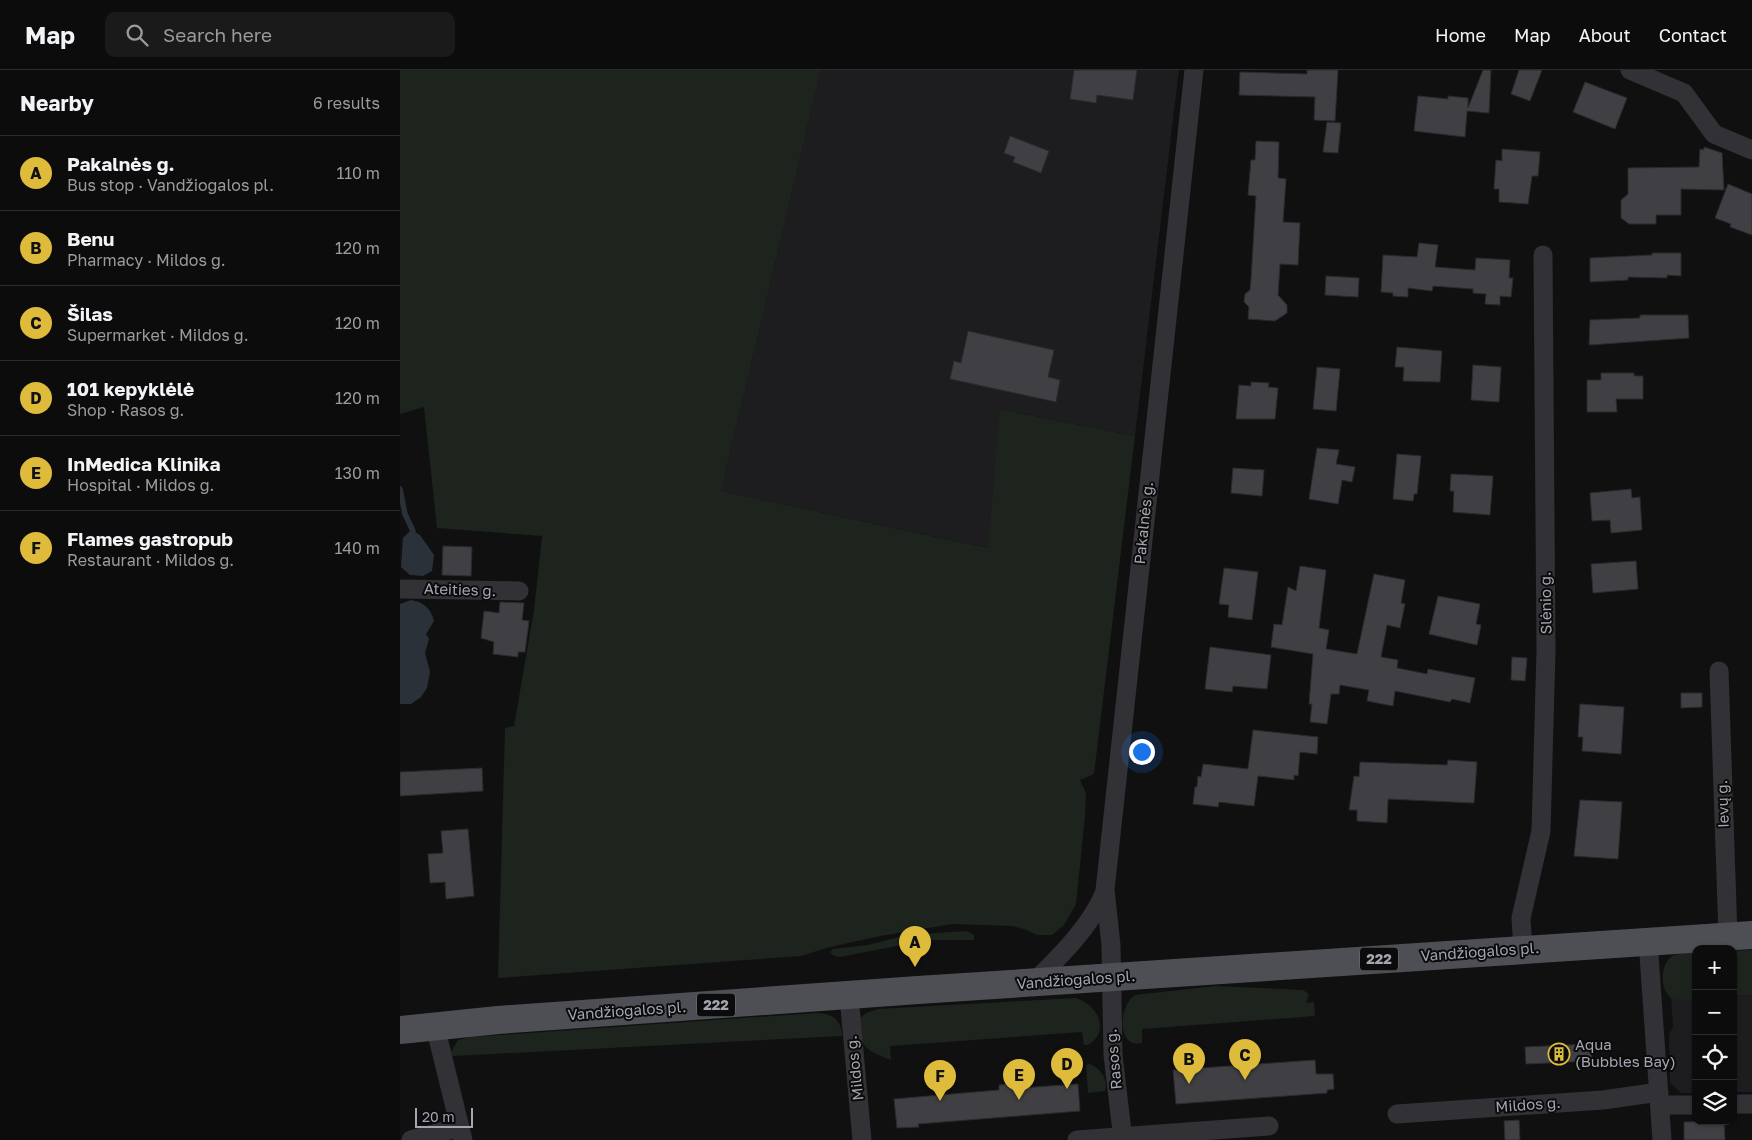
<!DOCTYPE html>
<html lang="en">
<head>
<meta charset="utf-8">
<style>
  :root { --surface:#0c0c0d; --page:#1a1a1b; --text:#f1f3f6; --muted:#9a9b9d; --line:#2c2c2e; --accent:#debb3b }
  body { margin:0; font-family:"Golos Text",sans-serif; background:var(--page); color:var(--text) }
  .controls { position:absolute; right:15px; bottom:15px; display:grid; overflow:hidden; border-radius:10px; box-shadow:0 1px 4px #0004 }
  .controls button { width:45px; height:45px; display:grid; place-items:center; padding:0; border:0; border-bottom:1px solid var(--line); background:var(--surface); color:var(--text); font:25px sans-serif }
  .scale { position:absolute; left:15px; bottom:12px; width:58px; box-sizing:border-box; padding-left:5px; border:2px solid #a3a6b1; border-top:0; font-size:14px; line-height:18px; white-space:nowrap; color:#a3a6b1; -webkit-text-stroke:4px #0b0b0c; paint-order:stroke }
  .you { position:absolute; left:741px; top:681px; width:18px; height:18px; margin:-12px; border:4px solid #fff; border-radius:50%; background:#1a73e8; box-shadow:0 0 0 8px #1a73e833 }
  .badge { display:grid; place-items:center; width:32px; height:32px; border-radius:50%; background:var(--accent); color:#111; font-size:16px; font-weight:700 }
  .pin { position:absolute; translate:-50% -41px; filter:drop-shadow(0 1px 2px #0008) }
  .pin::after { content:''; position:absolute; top:26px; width:18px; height:15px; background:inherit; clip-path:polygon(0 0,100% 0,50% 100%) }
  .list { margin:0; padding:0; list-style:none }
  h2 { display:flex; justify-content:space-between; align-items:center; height:65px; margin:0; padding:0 20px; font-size:21px }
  h2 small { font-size:16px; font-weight:400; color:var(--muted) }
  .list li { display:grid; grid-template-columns:32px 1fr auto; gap:15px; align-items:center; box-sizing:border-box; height:75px; padding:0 20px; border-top:1px solid var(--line) }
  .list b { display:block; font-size:19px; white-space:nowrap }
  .list p { margin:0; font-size:16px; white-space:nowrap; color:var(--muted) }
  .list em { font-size:16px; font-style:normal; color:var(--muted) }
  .icon { flex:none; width:28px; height:28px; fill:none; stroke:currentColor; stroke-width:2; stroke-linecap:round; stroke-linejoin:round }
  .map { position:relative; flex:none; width:1352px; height:1070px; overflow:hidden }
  header { display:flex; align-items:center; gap:30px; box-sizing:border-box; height:70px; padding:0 25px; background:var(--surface); border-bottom:1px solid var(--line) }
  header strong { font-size:24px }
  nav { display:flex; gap:28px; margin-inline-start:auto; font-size:18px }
  .search { width:350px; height:45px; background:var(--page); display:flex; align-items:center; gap:12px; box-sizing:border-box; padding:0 18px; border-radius:10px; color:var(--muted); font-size:19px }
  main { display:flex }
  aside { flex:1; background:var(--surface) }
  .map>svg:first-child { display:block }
  .built { fill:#1d1c1e }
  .green { fill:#1d241e }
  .water { fill:#2b3139 }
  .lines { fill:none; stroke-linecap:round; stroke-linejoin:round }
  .stream { stroke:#2b3139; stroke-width:5.5 }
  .building { fill:#404044; stroke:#2b2a2d }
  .street { stroke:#323236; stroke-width:19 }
  .primary { stroke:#4e4f55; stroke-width:28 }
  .labels { text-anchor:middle; stroke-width:4; stroke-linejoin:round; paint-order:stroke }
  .shield { fill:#0b0b0c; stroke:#757880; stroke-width:1 }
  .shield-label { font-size:14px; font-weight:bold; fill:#a3a6b1 }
  .street-label { font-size:15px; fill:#a3a6b1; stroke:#0b0b0c }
  .poi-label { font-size:15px; fill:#a3a6b1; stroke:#0b0b0c; text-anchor:start }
</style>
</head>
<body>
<header>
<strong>Map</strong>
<div class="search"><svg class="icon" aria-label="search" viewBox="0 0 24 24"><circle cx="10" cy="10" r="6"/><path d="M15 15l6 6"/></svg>Search here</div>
<nav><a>Home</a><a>Map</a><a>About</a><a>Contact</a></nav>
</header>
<main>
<aside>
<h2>Nearby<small>6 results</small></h2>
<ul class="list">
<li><span class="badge">A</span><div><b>Pakalnės g.</b><p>Bus stop · Vandžiogalos pl.</p></div><em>110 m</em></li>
<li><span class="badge">B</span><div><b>Benu</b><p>Pharmacy · Mildos g.</p></div><em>120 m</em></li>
<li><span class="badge">C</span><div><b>Šilas</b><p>Supermarket · Mildos g.</p></div><em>120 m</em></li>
<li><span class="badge">D</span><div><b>101 kepyklėlė</b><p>Shop · Rasos g.</p></div><em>120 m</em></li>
<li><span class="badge">E</span><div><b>InMedica Klinika</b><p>Hospital · Mildos g.</p></div><em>130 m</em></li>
<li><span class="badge">F</span><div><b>Flames gastropub</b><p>Restaurant · Mildos g.</p></div><em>140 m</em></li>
</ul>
</aside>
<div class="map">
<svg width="1352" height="1070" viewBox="0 0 1352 1070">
  <rect width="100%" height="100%" fill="#101011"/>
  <path class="built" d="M421,0H779L735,366L601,339L589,478L321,421Z
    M1352,925V1022H1333V926Z
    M1271,927L1279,930L1296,929V1023H1281L1270,1013L1269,965L1273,957Z"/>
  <path class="green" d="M0,0H421L321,421L588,478L600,339L735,366L694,704L680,710L686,723L685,746L676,834L664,855L652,865H637L624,859L612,856L552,854L480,866L426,878L401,886L98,908L105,658L114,656L134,540L142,466L37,458L24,337L0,344Z
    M566,861L574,865V870H527L440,887L434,886L430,882L433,879L468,875L507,865Z
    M1352,880V925L1333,926V881Z
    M1296,883V929C1288,930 1279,932 1272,928C1259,920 1260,895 1272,886C1278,883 1289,883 1296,883Z
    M816,916L903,920L909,924L906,933L914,932L915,946L742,959V973C717,980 718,936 735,925Z
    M676,928C698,935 711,961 688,975H684L682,962L490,976L491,990C463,979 461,978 459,949L466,943L478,939Z
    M416,943C432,943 442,950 442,966L52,986L51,982L58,970L71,967Z
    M690,994C700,998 709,1010 705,1021L688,1023L686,995Z"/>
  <path class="water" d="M11,460L20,465L34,485L32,501L23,506L10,505L1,497L3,468Z
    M11,530C23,532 31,538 34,551L26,564L29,569L25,583L30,602L27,618L21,627L11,634H0V534Z"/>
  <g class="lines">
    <path class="stream" d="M0,419L5,444L13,461"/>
  </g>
  <path class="building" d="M674,0H737L733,30L697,25L696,33L670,29Z
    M907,0H938L935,51L914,50L915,27L839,25L840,2L907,4Z
    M1083,0H1091L1089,43L1067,41L1065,67L1014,61L1018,26L1048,29V26L1068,28V38Z
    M1119,0H1142L1130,31L1111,24Z
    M1185,12L1227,28L1215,59L1173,42Z
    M927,52L941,53L938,83L923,82Z
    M610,66L649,81L641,103L613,92L615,87L604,83Z
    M856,71L879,72L878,108L886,109L883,152L900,153L898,195L880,194L878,225L887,235V243L875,251L848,249L849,237L844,232L845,224L850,220L851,210L856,126L848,125L851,90H855Z
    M1304,77L1322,83L1324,120L1281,119V145H1256V154H1229L1221,148V130L1228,124V98L1299,97L1300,79L1304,80Z
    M1102,79L1140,82L1138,106H1132L1128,134L1099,132V119H1094L1096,90L1102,91Z
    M1328,114L1352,124V165L1330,157L1331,154L1315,148Z
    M1019,173L1038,175L1035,197L1075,200L1076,188L1110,190L1109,208H1113L1111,227L1100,226V235L1085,234L1086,224L1073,223V219L1033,216L1032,221L1008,218V227L993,226V223L981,222L983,185L1017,187Z
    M1252,183H1281V206L1267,205V208L1228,207V210L1190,212V188L1252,185Z
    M926,206L959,208L958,227L925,225Z
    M1240,245H1288L1289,268L1189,275L1190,250L1240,248Z
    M568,261L654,280L648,307L660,310L656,332L550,309L554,291L561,293Z
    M997,277L1042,281L1040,312L1003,311L1004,297H995Z
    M1073,295L1101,297L1099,332L1071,330Z
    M917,297L940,299L936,341L913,339Z
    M1201,303H1234V306H1243V329H1216L1217,342H1187V310H1201Z
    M851,312L869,313L868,317L878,318L875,349H836L839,315L851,316Z
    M917,378L939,380L936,394L955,397L952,412L942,410L938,434L909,429Z
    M997,384L1021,386L1017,424H1014L1013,431L993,429Z
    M833,398L864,400L862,426L831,423Z
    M1051,404L1093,406L1090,445L1053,442L1054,421H1050Z
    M1231,419L1232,428L1240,427L1242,460L1211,463L1210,450L1192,451L1190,423Z
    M43,476L72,477L71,506L42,505Z
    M1236,491L1238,519L1193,523L1191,494Z
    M900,496L926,500L919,558L929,560L926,579L957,584L974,504L1005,510L1001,533L1005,534L1000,558L987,555L981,587L998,590L997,598L1027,604L1028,599L1075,608L1070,633L1052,629L1050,632L995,621L993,636L967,631L969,620L940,615L939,624H931L927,654L910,652L912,634H909L913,584L871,577L874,554L882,555L888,517L896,521Z
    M824,498L858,502L852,550L828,547L829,535L819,534Z
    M1038,526L1080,534L1076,554L1081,555L1077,575L1029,564Z
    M100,532L124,533L122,550L129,551L125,582H118V587L93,584L94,572L81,568L84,541L99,543Z
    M810,577L871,585L867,619L833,616L832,622L805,619Z
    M1112,587L1127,588L1125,611L1111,610Z
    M1281,623H1302V637L1281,638Z
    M1180,634L1224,637L1221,684L1182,681L1183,667H1178Z
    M853,660L918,667L917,684L900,682L898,706L894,705V710L858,706L854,736L819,732L818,737L793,734L795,717H797L798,706L801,707L803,694L848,699Z
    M1048,690L1077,692L1074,733L988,729L987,753L957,751V740H949L954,706L959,707L960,692L1047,695Z
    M82,698L83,721L0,726V702Z
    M1180,730L1222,732L1218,789L1174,786Z
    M68,759L74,826L46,829L45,812L30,813L28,784L43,783L41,761Z
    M1191,974L1192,991L1126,994L1125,977Z
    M915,990L916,1004H933L934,1019L927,1020V1023L776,1034L773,1000Z
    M621,1013V1018L678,1014L680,1041L518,1054L519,1057L497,1058L494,1029L599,1020V1015Z
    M1119,1050L1120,1070H1105L1104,1051Z
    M1324,1051L1325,1070H1284V1052Z"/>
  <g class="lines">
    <path class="street" d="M1230,0L1284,23L1314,64L1352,80
      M0,519L119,521
      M1319,601L1328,866
      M1248,871L1262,1070
      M1123,879L1121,848L1141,761L1146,581L1143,185
      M632,914C660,886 689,859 705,822
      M449,926L462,1070
      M35,956L63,1070
      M1333,1034H1352
      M1260,1035H1296
      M997,1044L1203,1030L1259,1022
      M11,1070L60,1057
      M677,1070L869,1056
      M723,1070L713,985L711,875L705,820L794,0"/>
    <path class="primary" d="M0,960L98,950L518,920L1352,865"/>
  </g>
  <defs>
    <g id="building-ring" transform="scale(1.125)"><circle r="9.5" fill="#0b0b0c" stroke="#debb3b" stroke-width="1.5"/><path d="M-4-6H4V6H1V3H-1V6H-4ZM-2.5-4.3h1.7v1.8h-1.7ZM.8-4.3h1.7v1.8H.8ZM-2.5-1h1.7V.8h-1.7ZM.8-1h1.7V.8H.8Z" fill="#debb3b"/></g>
  </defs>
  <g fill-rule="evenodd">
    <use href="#building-ring" x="1159" y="984"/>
  </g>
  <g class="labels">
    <g class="shield">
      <rect x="960" y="877.5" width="38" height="23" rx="4"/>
      <rect x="297" y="923.5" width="38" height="23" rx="4"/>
    </g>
    <g class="shield-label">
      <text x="979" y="894">222</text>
      <text x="316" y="940">222</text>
    </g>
    <g class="street-label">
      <text transform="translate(744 453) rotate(-84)" y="5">Pakalnės g.</text>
      <text transform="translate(60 520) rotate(2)" y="5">Ateities g.</text>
      <text transform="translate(1146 533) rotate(-91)" y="5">Slėnio g.</text>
      <text transform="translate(1323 734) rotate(-92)" y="5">Ievų g.</text>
      <text transform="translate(1080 882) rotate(-4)" y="5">Vandžiogalos pl.</text>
      <text transform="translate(676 910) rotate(-4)" y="5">Vandžiogalos pl.</text>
      <text transform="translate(227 941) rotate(-4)" y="5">Vandžiogalos pl.</text>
      <text transform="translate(714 989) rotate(-95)" y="5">Rasos g.</text>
      <text transform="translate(455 998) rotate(-96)" y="5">Mildos g.</text>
      <text transform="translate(1128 1035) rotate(-4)" y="5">Mildos g.</text>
    </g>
    <g class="poi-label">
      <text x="1175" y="980">Aqua<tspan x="1175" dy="17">(Bubbles Bay)</tspan></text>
    </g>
  </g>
</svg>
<div class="controls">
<button>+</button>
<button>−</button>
<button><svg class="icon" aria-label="locate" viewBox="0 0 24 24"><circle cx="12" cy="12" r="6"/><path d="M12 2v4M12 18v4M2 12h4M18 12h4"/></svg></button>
<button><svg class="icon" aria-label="layers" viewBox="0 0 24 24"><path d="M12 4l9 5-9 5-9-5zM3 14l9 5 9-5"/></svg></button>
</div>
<div class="scale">20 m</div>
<div class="you"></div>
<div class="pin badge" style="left:515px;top:897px">A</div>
<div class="pin badge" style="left:789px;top:1014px">B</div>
<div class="pin badge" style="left:845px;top:1010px">C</div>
<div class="pin badge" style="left:667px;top:1019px">D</div>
<div class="pin badge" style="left:619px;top:1030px">E</div>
<div class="pin badge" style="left:540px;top:1031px">F</div>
</div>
</main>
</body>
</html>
